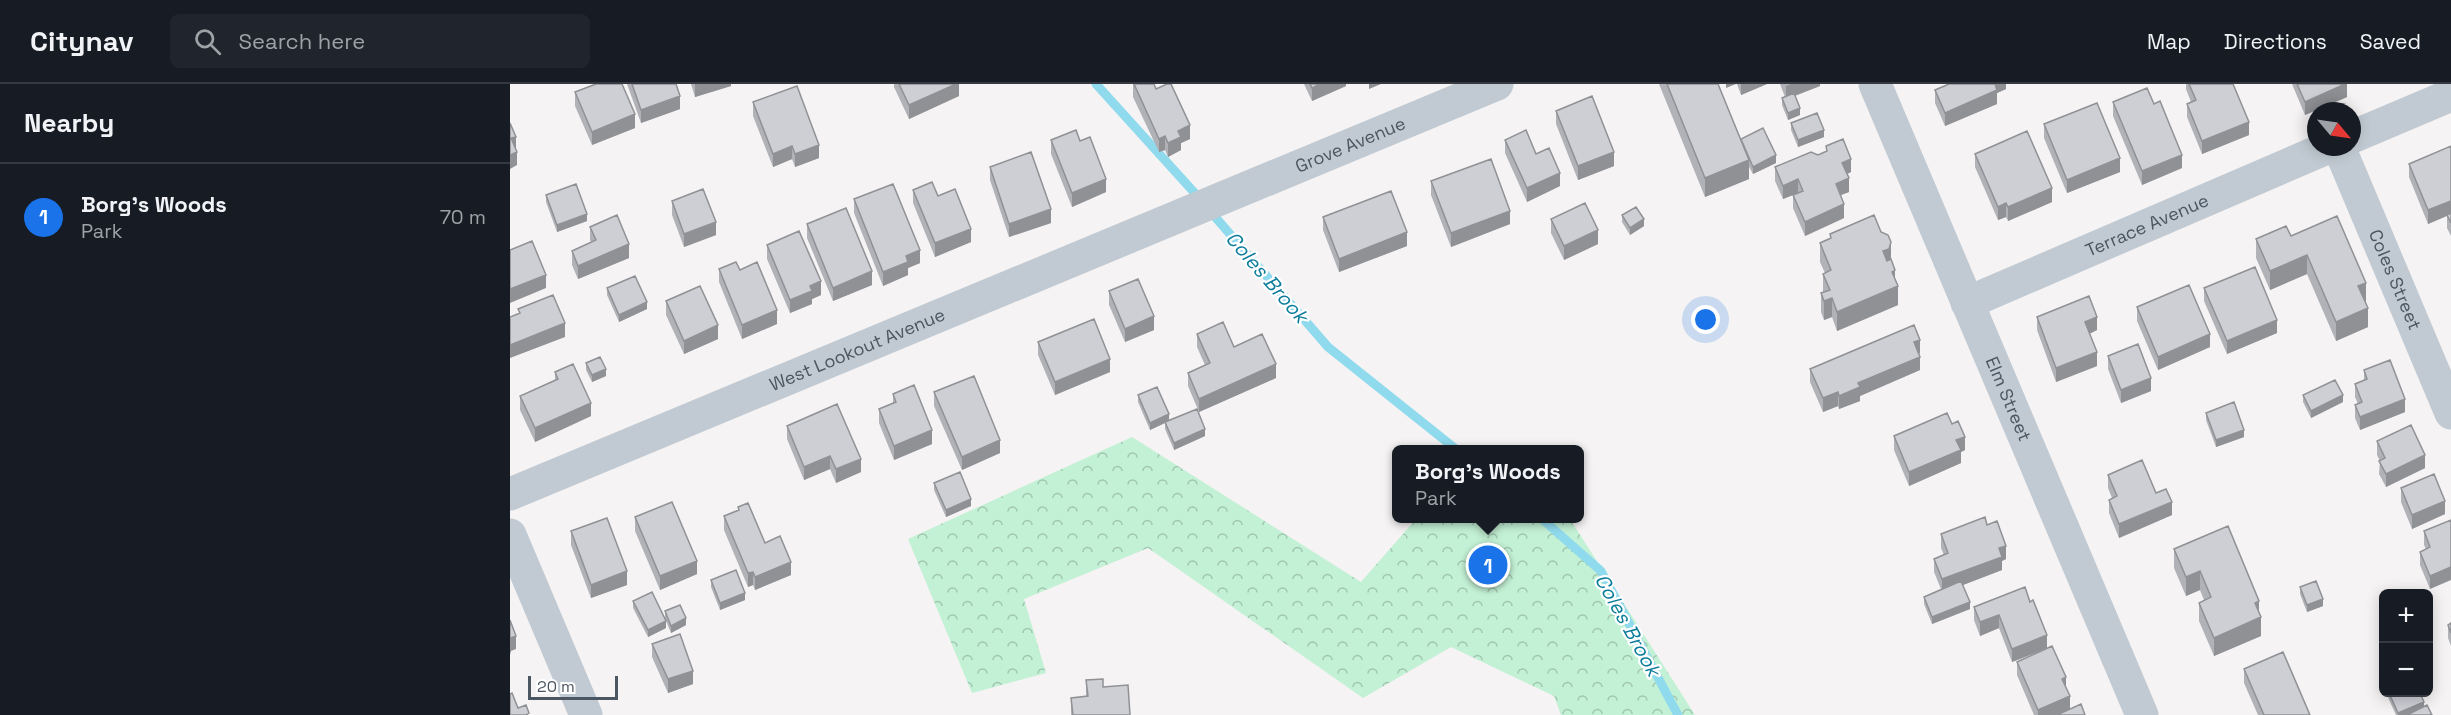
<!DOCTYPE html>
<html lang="en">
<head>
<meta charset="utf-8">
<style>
  :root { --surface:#171b24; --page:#20242c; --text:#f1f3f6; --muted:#9ea1a6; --line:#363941; --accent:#1a73e8 }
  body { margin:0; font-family:"Space Grotesk",sans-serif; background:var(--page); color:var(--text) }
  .controls { position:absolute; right:18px; bottom:18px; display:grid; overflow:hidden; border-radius:9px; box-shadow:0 3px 15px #0003 }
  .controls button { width:54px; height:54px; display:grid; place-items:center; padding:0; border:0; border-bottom:2px solid var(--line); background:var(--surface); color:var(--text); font:30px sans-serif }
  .compass { position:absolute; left:1797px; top:18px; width:54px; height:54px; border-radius:50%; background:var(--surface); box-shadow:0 3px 15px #0003; rotate:119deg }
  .scale { position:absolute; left:18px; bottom:15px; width:90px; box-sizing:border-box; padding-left:6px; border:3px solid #4a5661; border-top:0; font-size:16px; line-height:21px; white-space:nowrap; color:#4a5661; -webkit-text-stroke:4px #fff; paint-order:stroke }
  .you { position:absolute; left:1196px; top:236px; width:21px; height:21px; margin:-15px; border:4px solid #fff; border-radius:50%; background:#1a73e8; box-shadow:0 0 0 9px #1a73e833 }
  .badge { display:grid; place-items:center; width:39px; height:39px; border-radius:50%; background:var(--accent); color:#fff; font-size:20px; font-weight:700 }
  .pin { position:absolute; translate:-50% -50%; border:3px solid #fff; box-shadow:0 2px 6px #0006 }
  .popup { position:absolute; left:882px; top:361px; width:192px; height:78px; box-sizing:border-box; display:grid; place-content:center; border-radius:9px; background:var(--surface); filter:drop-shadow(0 2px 4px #0005); font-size:20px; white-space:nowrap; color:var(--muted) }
  .popup b { font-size:22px; color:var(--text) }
  .popup::after { content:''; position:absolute; left:50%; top:100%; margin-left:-12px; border:12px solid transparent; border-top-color:var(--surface) }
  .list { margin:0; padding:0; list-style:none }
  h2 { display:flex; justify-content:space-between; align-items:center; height:78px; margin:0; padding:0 24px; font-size:26px }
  h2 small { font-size:20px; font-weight:400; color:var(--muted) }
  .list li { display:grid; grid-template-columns:39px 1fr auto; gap:18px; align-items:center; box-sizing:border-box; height:108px; padding:0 24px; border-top:2px solid var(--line) }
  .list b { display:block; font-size:22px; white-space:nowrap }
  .list p { margin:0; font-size:20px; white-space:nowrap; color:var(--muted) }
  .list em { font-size:20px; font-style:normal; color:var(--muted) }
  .icon { flex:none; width:33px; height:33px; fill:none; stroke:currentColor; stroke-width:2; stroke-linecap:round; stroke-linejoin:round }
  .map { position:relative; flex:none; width:1941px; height:631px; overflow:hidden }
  header { display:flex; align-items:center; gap:36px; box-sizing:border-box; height:84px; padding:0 30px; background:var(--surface); border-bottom:2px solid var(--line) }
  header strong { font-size:28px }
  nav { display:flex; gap:33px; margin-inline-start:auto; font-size:21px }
  .search { width:420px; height:54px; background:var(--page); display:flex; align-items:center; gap:15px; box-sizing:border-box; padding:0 21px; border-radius:9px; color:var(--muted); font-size:22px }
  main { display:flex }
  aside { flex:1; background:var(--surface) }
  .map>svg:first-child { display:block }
  .park { fill:url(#park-crowns) }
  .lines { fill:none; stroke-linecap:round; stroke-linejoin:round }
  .stream { stroke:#90daee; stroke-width:9 }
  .minor { stroke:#c1cad2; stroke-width:33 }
  .wall { fill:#b0b2b7 }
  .shaded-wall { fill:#909195 }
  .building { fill:#cdcfd5; stroke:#909195; stroke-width:1.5 }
  .labels { text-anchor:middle; stroke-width:4.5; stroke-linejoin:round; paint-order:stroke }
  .street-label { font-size:18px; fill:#4a5661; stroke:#fff }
  .water-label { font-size:20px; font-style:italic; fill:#0c7c9b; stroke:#fff }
</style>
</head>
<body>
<header>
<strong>Citynav</strong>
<div class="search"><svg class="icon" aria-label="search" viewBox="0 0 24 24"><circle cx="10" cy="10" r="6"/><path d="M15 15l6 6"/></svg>Search here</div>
<nav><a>Map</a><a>Directions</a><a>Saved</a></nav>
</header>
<main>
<aside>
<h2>Nearby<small></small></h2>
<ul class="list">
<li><span class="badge">1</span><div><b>Borg's Woods</b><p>Park</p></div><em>70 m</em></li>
</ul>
</aside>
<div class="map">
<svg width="1941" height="631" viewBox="0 0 1941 631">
  <defs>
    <pattern id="park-crowns" width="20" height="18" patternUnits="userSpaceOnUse" patternTransform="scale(1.5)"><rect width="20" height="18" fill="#c3f1d5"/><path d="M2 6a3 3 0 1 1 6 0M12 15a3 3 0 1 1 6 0" fill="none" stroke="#a0c6b0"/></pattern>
  </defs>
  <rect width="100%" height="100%" fill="#f5f3f3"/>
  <path class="park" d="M622,353L851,498L906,435H1060L1185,631H1051L1044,612L941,563L853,614L638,464L514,515L536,589L462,609L398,455Z"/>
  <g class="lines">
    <path class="stream" d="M586,0L691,116
      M700,127L818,263L947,366
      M1031,434L1091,487L1168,631"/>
    <g class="minor">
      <path id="s1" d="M1365,0L1632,631"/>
      <path d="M1842,53L1941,11"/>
      <path id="s2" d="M1829,63L1941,329"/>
      <path id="s3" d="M1457,219L1819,63"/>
      <path id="s4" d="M0,410L987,0"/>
      <path d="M0,451L76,631"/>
    </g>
  </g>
  <path class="wall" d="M117,0H166L170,25L131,39Z
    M181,0H221V2L185,13Z
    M384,0H449V12L399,35L384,3Z
    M623,0L646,5L680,55L671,59V66L658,73L655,66L649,68L623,13Z
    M794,0H836V2L802,17Z
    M1149,0H1208L1231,55L1266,79L1243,90L1239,83V95L1195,113Z
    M1227,0H1257L1231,11Z
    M1270,0H1310V2L1285,12L1290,31L1278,36L1272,21V14L1275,13Z
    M1496,0V5L1487,9V20L1435,42L1425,19V6Z
    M1676,0H1723L1739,51L1692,70L1677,33V20L1681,18L1676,5Z
    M1782,0H1837V13L1795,31Z
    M65,8L125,44L82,61L65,22Z
    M243,18L309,74L285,83L282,75L263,83L243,32Z
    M1603,18L1672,84L1632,101L1603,32Z
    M1046,27L1104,82L1068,96L1046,40Z
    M1281,39L1314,53L1288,63L1281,46Z
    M1534,40L1610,88L1557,109L1534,54Z
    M541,56L596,108L562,123L541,70Z
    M995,56L1026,70L1050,102L1017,118L995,69Z
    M1316,62L1341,88L1337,90L1339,108L1330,111L1334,134L1295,152L1283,124V111L1273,115L1265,97V83L1308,71L1316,68Z
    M1941,62V152L1937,144V132L1918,140L1899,93V80Z
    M1465,70L1542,118L1498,137L1496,133L1488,136L1465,83Z
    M480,83L541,139L499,153L480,96Z
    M921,97L1000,140L941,163L921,111Z
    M403,106L428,112L461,158L425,173L403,119Z
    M36,111L77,137L47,148L36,118Z
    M344,115L410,179L398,184V191L373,202L344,129Z
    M162,117L206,151L174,163L162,131Z
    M1112,131L1134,142L1120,151L1112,138Z
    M813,133L897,162L829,188L813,146Z
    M1041,135L1088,160L1054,176L1041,149Z
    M297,140L362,201L323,217L297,154Z
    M80,143L119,174L68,195L62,181V167L81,158L80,156Z
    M1320,150L1381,176L1385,196L1388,221L1327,247L1322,233L1314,236L1311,228V209L1313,208V190L1315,189L1310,178V159L1320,155Z
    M1781,152L1856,218L1858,243L1826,257L1797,190L1760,206L1746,174V155Z
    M257,161L311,211L302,215V220L280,229L257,175Z
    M209,185L230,186L267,240L232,255L209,198Z
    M97,204L137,225L109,238L97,211Z
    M1694,204L1767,249L1717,270L1694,217Z
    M599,207L644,246L615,258L599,221Z
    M156,217L208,255L174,270L156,231Z
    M1627,223L1700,263L1648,286L1627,237Z
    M1527,233L1587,246L1579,250L1587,282L1546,298L1527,246Z
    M687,250L724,263L766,294L689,328L678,302V289L695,281L687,263Z
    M528,258L600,288L545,311L528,271Z
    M1410,269L1409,270L1410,286L1350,312V317L1329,325L1328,322L1313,328L1300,298V285Z
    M1598,272L1641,307L1611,319L1598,285Z
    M76,279L96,292L82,298L76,286Z
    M1854,286L1895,328L1850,346L1845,334V321L1848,320L1845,313V300L1854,296Z
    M45,288L81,332L25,358L10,326V312L45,296Z
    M424,308L490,369L452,386L424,322Z
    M383,310L422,360L384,376L369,339V325L383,319Z
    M628,311L659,337L695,352L664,366L655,345V339L640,346L628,318Z
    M1793,311L1833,318L1801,334L1793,318Z
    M1696,329L1734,353L1706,363L1696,336Z
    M277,342L351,388L326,399L320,385L294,396L277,355Z
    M1384,352L1455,366L1451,368V379L1399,402L1384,366Z
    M1867,357L1915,384L1876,403L1869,390L1870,377L1867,371Z
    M1598,391L1646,409L1662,431L1609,454L1599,429V416L1602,414L1598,404Z
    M424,399L461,422L436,433L424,406Z
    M1891,404L1935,430L1902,445L1891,418Z
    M228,423L255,459L281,491L245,506L243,501L238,503L214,446V432L228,426Z
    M125,433L187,490L150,506L125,447Z
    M1941,436L1920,505L1910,481V468L1916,465L1914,461V447Z
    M1477,441L1496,475L1492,477V486L1453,501L1460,525L1422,540L1414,520V513L1431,505L1424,488V475L1434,471L1431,464V450Z
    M61,447L117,501L81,514L61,461Z
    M1664,465L1749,529L1751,552L1704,572L1689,537V519L1694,516L1690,506L1676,512L1664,484Z
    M201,496L235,516L210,526L201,503Z
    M1515,503L1537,564L1556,604L1560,625L1575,631H1524L1507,591V578L1534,566L1502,578L1489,544L1470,552L1464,536V523Z
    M1790,503L1813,522L1797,528L1790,510Z
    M123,517L155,534V527L176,541L161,549L156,537V544L138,553L123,524Z
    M1941,539V562L1938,554V541Z
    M142,560L183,600L158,609L142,573Z
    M1734,585L1800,631H1748L1734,599Z
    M576,596L593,603L620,631H561V614L576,613Z
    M1876,609H1910L1914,623L1922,631H1886Z"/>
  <path class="shaded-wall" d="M185,0H221V2L185,13Z
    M446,0H449V12L399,35V21Z
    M810,0H836V2L802,17V4Z
    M859,0H871L859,5Z
    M1216,0H1226L1216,4Z
    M1231,0H1257L1231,11Z
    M1281,0H1310V2L1276,15V2Z
    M1483,0H1496V5L1487,9V20L1435,42V29Z
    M1835,0H1837V13L1795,31V18Z
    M170,12V25L131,39V26Z
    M1290,24V31L1278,36V29Z
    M125,30V44L82,61V48Z
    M1739,38V51L1692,70V57Z
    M680,41V55L671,59V66L658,73V59L668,47Z
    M1314,46V53L1288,63V56Z
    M655,52V66L649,68V55Z
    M6,53V66L1,54Z
    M309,61V74L285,83V70Z
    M282,62V75L263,83V70Z
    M7,68V81L0,85V71Z
    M1104,68V82L1068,96V82Z
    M1266,71V79L1243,90V83Z
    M1672,71V84L1632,101V87Z
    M1610,74V88L1557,109V96Z
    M1341,75V88L1332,92V79Z
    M1239,76V95L1195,113V94Z
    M1050,89V102L1017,118V104Z
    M1339,94V108L1326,113V100Z
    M596,95V108L562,123V109Z
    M1288,95V109L1273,115V102Z
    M1542,104V118L1498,137V123Z
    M1941,117V130L1918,140V126Z
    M1496,119V133L1488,136V123Z
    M1334,120V134L1295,152V138Z
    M541,125V139L499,153V140Z
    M1000,127V140L941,163V149Z
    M77,130V137L47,148V141Z
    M1134,135V142L1120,151V144Z
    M206,138V151L174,163V150Z
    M461,145V158L425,173V159Z
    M1088,146V160L1054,176V162Z
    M897,148V162L829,188V175Z
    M1381,158V176L1379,183L1373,167Z
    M119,160V174L68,195V182Z
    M410,166V179L398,184V191L373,202V188L396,172Z
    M1797,171V190L1760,206V187Z
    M1385,186V203L1388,202V221L1327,247V228L1382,188Z
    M362,187V201L323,217V204Z
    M36,191V204L0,219V205Z
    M311,197V211L302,215V220L280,229V216L300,202Z
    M1856,199V218L1848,221V202Z
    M1322,214V233L1314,236V217Z
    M137,218V225L109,238V231Z
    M1858,224V243L1826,257V238Z
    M267,226V240L232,255V241Z
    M644,232V246L615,258V245Z
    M1587,233V246L1575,252V238Z
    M1767,236V249L1717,270V257Z
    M55,239V253L0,274V261Z
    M208,241V255L174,270V257Z
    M1700,250V263L1648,286V273Z
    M1410,256V269L1404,272V258Z
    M1587,268V282L1546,298V284Z
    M1410,273V286L1350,312V317L1329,325V312L1348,299Z
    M600,275V288L545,311V298Z
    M766,280V294L689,328V315Z
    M96,285V292L82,298V291Z
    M1641,294V307L1611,319V306Z
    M1328,308V322L1313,328V314Z
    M1833,311V318L1801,334V327Z
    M1895,315V328L1850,346V333Z
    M81,319V332L25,358V344Z
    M659,330V337L640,346V339Z
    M695,345V352L664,366V359Z
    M422,346V360L384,376V362Z
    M1734,346V353L1706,363V356Z
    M1455,353V366L1451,368V379L1399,402V388L1446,356Z
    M490,356V369L452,386V373Z
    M1915,371V384L1876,403V390Z
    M320,372V385L294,396V383Z
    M351,375V388L326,399V385Z
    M461,415V422L436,433V426Z
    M1935,417V430L1902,445V431Z
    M1662,418V431L1609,454V440Z
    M1496,462V475L1492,477V486L1432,509V495L1489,464Z
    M187,477V490L150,506V492Z
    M281,478V491L245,506V493Z
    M1941,483V496L1920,505V492Z
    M117,487V501L81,514V501Z
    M1690,487V506L1676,512V493Z
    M243,488V501L238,503V489Z
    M235,509V516L210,526V519Z
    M1813,515V522L1797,528V521Z
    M1749,517V534L1751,533V552L1704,572V554L1745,519Z
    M1460,518V525L1422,540V533Z
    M1489,531V544L1470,552V538Z
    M176,534V541L161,549V542Z
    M156,537V544L138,553V546Z
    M1537,551V564L1502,578V565Z
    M6,552V565L1,567L0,571V554Z
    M183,587V600L158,609V595Z
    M1556,593V607L1552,595Z
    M1560,612V626L1547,631H1528V626Z
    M1914,618V625L1900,631H1888V629Z"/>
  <path class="building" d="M86,0H112L125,30L82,48L65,8Z
    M122,0H166L170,12L131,26Z
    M389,0H446L399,21Z
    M624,0H644L646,5L657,0H661L680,41L668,47L671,53L658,59L655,52L649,55Z
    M800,0H810L802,4Z
    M1157,0H1208L1239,76L1195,94Z
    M1439,0H1485L1487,6L1435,29L1425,6Z
    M1679,0H1723L1739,38L1692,57L1677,20L1686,16Z
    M1787,0H1835L1795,18Z
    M287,2L309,61L285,70L282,62L263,70L243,18Z
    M1637,4L1644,20L1650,17L1672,71L1632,87L1603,18Z
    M1284,9L1290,24L1278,29L1272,14Z
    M1082,12L1104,68L1068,82L1046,27Z
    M1587,19L1610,74L1557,96L1534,40Z
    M1307,29L1314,46L1288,56L1281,39Z
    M0,39L6,53L1,54L7,68L0,71Z
    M1253,44L1266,71L1243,83L1231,55Z
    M566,46L570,57L580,53L596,95L562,109L541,56Z
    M1016,46L1026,70L1039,64L1050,89L1017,104L995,56Z
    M1517,47L1542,104L1498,123L1496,119L1488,123L1465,70Z
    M1333,55L1341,75L1332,79L1339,94L1326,100L1334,120L1295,138L1283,111L1293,107L1288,95L1273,102L1265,83L1301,68L1308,71L1317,67L1316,62Z
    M1941,62V117L1918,126L1899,80Z
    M521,68L541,125L499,140L480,83Z
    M981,75L1000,127L941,149L921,97Z
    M422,98L428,112L445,105L461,145L425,159L403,106Z
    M66,100L77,130L47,141L36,111Z
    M383,100L410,166L396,172L398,178L373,188L344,115Z
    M193,105L206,138L174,150L162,117Z
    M881,107L897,148L829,175L813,133Z
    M1075,119L1088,146L1054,162L1041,135Z
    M1126,123L1134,135L1120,144L1112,131Z
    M336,124L362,187L323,204L297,140Z
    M1941,129V139L1937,131Z
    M107,131L119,160L68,182L62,167L86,156L80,143Z
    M1364,131L1371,148L1378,151L1381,158L1379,165L1373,167L1377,177L1381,175L1385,186L1382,188L1388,202L1327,228L1322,214L1314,217L1311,209L1320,206L1313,190L1321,186L1310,159L1321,154L1320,150Z
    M1827,132L1856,199L1848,202L1858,224L1826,238L1797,171L1760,187L1746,155L1776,142L1781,152Z
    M289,147L311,197L300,202L302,207L280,216L257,161Z
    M22,157L36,191L0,205V166Z
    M226,178L230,186L247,178L267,226L232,241L209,185Z
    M1745,183L1767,236L1717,257L1694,204Z
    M125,192L137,218L109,231L97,204Z
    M628,195L644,232L615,245L599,207Z
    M1679,201L1700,250L1648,273L1627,223Z
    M190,202L208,241L174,257L156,217Z
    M43,211L55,239L0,261V233L10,229L8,225Z
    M1579,212L1587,233L1575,238L1587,268L1546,284L1527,233Z
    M584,235L600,275L545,298L528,258Z
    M713,238L724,263L752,250L766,280L689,315L678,289L700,279L687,250Z
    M1404,241L1410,256L1404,258L1410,273L1348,299L1350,303L1329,312L1328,308L1313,314L1300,285Z
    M1628,260L1641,294L1611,306L1598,272Z
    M90,273L96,285L82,291L76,279Z
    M1880,276L1895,315L1850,333L1845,321L1852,318L1845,300L1857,295L1854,286Z
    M63,280L81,319L25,344L10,312L48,295L45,288Z
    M464,292L490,356L452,373L424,308Z
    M1825,296L1833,311L1801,327L1793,311Z
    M404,301L422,346L384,362L369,325L386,318L383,310Z
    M647,303L659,330L640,339L628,311Z
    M1724,318L1734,346L1706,356L1696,329Z
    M327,320L351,375L326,385L320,372L294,383L277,342Z
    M687,325L695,345L664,359L655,338Z
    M1437,329L1442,340L1448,337L1455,353L1446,356L1451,366L1399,388L1384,352Z
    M1901,341L1915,371L1876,390L1869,377L1875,374L1867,357Z
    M1632,376L1646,409L1656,405L1662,418L1609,440L1599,416L1607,412L1598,391Z
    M450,388L461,415L436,426L424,399Z
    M1924,390L1935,417L1902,431L1891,404Z
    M162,418L187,477L150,492L125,433Z
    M238,419L255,459L270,452L281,478L245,493L243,488L238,489L214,432L229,426L228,423Z
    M1475,433L1477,441L1487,437L1496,462L1489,464L1492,473L1432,495L1424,475L1438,469L1431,450Z
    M97,434L117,487L81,501L61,447Z
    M1941,436V483L1920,492L1910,468L1920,463L1914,447Z
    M1718,442L1749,517L1745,519L1751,533L1704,554L1689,519L1701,513L1690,487L1676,493L1664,465Z
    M226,486L235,509L210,519L201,496Z
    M1451,497L1460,518L1422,533L1414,513Z
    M1806,497L1813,515L1797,521L1790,503Z
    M1515,503L1520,518L1523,516L1537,551L1502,565L1489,531L1470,538L1464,523Z
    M142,508L156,537L138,546L123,517Z
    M170,521L176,534L161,542L155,527Z
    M0,536L6,552L0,554Z
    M1941,539V549L1938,541Z
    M170,550L183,587L158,595L142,560Z
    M1542,562L1556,593L1552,595L1560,612L1528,626L1507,578Z
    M1773,568L1800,631H1754L1734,585Z
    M593,595V603L618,601L620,631H563L561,614L578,612L576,596Z
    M2,609L8,624L16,621L19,629L16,631H0V610Z
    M1879,609H1910L1914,618L1888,629Z
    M1571,620L1575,631H1547Z
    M1917,621L1922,631H1897Z"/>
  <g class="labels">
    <g class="street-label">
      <text dy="6" stroke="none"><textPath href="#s4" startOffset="910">Grove Avenue</textPath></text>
      <text dy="6" stroke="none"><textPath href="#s3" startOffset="196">Terrace Avenue</textPath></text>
      <text dy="6" stroke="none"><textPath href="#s2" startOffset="144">Coles Street</textPath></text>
      <text dy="6" stroke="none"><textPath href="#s4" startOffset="376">West Lookout Avenue</textPath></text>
      <text dy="6" stroke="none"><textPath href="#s1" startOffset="342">Elm Street</textPath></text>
    </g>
    <g class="water-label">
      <text transform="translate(757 193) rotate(49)" y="7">Coles Brook</text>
      <text transform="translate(1118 541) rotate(61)" y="7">Coles Brook</text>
    </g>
  </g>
</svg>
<div class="controls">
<button>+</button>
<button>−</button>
</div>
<svg class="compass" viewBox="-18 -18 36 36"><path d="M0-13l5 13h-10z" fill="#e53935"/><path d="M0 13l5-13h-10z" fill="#9ea1a6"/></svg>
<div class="scale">20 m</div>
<div class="you"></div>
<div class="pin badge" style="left:978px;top:481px">1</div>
<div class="popup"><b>Borg's Woods</b>Park</div>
</div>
</main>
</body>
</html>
